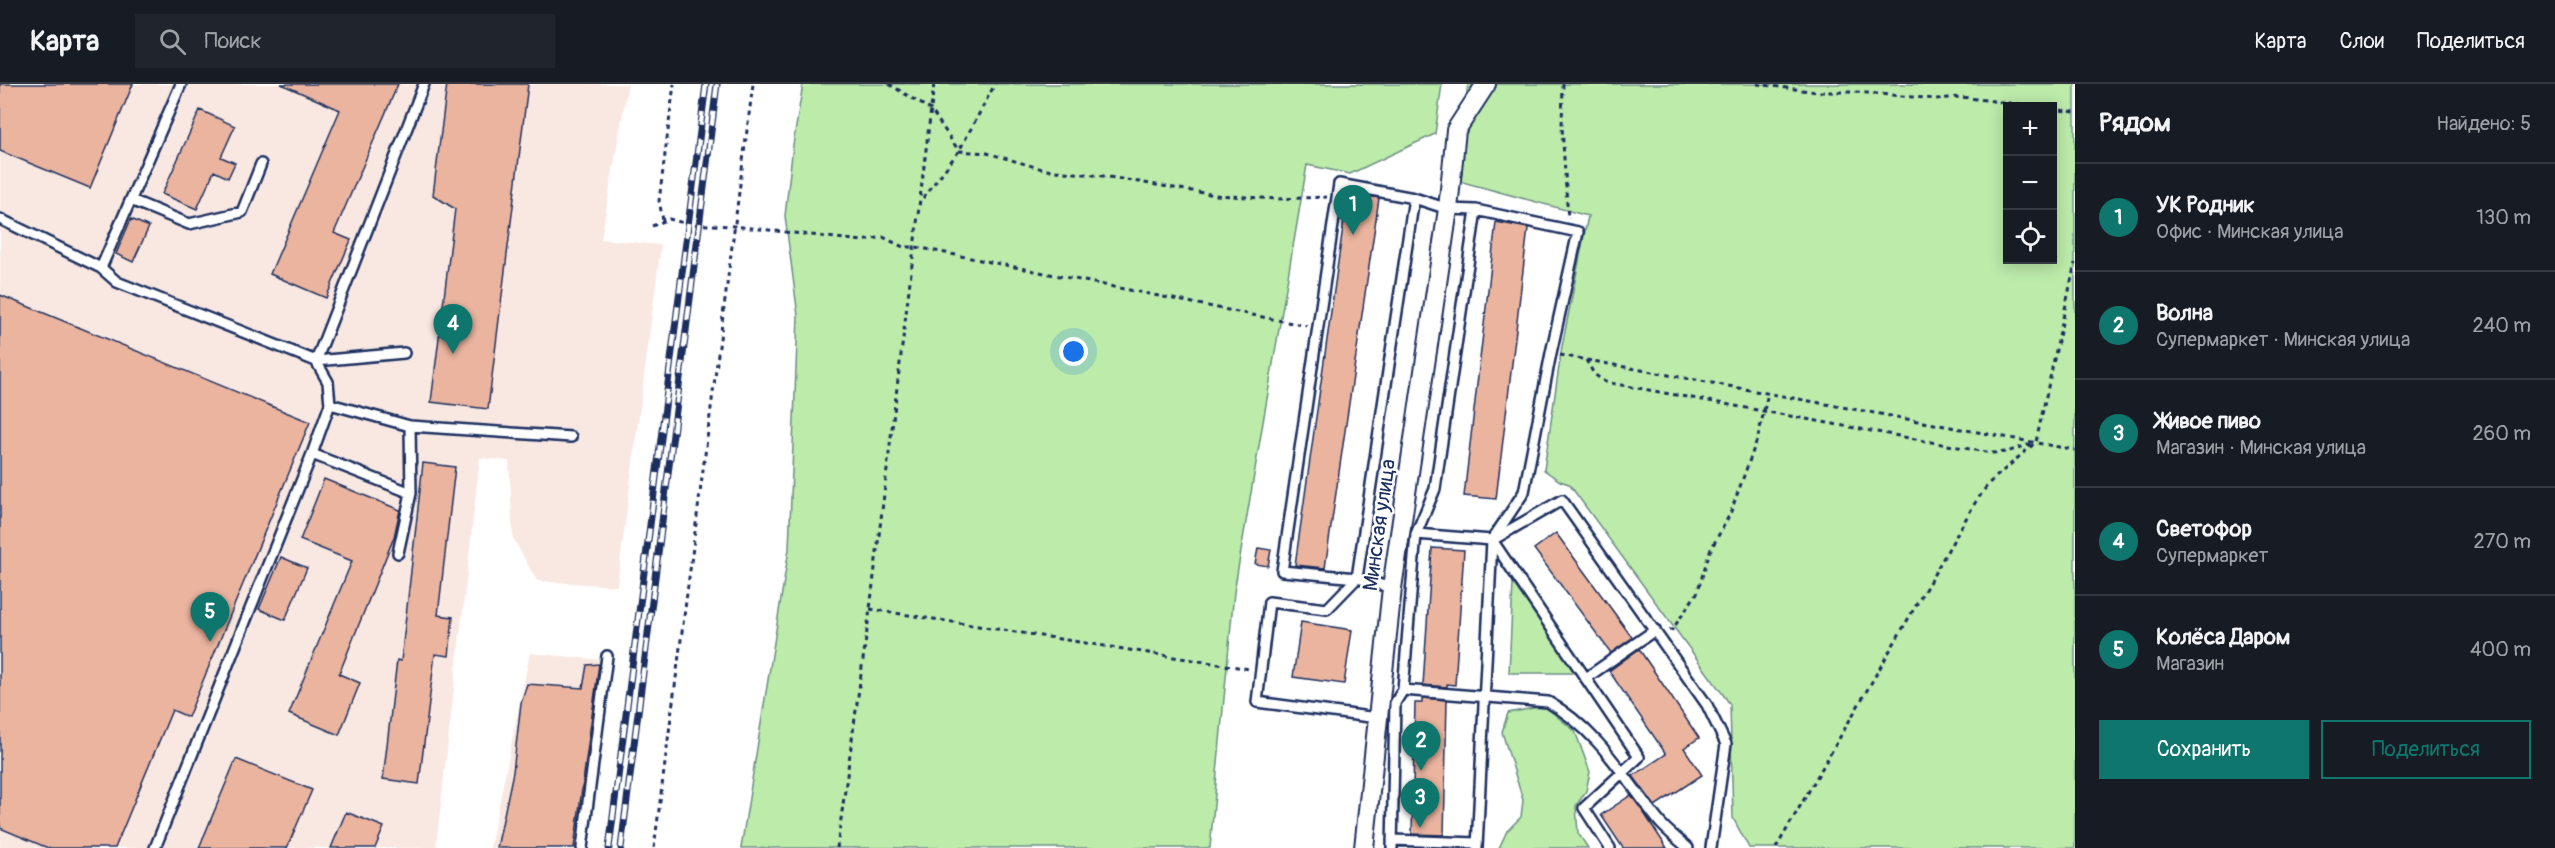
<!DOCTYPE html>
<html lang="ru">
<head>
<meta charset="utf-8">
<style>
  :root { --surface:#171b24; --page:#20242c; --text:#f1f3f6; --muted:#9ea1a6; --line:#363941; --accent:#0f766e }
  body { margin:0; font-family:Pangolin,sans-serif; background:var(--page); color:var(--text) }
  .controls { position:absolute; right:18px; top:18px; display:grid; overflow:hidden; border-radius:0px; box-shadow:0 3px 15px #0003 }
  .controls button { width:54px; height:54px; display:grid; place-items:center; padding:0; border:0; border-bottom:2px solid var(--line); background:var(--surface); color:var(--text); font:30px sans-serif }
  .you { position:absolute; left:1074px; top:268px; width:21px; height:21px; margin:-15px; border:4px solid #fff; border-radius:50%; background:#1a73e8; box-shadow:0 0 0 9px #1a73e833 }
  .badge { display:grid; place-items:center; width:39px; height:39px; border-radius:50%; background:var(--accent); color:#fff; font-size:20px; font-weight:700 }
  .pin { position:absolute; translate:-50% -50px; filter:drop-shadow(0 2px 3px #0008) }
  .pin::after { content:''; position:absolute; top:32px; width:21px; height:18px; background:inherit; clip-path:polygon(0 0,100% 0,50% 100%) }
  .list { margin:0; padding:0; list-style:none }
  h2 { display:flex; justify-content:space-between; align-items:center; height:78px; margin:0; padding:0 24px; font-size:26px }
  h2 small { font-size:20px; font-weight:400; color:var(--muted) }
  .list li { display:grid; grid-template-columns:39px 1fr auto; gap:18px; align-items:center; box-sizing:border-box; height:108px; padding:0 24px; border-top:2px solid var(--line) }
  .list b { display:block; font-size:22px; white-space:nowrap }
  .list p { margin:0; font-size:20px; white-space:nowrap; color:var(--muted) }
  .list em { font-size:20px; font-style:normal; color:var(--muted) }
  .actions { display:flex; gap:12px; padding:18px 24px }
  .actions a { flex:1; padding:14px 0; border:2px solid var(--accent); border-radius:0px; text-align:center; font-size:21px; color:var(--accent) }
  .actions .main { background:var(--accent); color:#fff }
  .icon { flex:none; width:33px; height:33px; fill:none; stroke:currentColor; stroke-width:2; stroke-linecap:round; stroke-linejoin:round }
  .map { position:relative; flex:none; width:2075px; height:764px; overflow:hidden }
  header { display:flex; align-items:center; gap:36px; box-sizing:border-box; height:84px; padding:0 30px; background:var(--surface); border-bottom:2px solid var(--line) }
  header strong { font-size:28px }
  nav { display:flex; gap:33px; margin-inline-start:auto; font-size:21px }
  .search { width:420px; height:54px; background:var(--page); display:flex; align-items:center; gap:15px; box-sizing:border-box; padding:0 21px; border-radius:0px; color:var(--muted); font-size:22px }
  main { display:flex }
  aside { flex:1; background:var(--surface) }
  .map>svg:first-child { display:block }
  .built { fill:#f9e8e2 }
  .green { fill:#bcebaa; stroke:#6c8d84; stroke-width:1.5; fill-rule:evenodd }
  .building { fill:#eab49f; stroke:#1b2f5e; stroke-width:1.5 }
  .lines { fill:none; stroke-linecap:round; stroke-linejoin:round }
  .lane-casing { stroke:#1b2f5e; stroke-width:14 }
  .street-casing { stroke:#1b2f5e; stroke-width:22 }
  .path { stroke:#1b2f5e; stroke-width:3; stroke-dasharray:4.5 4.5; stroke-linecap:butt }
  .lane { stroke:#fff; stroke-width:9 }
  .street { stroke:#fff; stroke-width:18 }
  .rail-casing { stroke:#1b2f5e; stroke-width:7 }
  .rail { stroke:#fff; stroke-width:4.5; stroke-dasharray:14; stroke-linecap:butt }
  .labels { text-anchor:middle; stroke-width:5; stroke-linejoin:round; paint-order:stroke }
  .street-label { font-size:21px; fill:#1b2f5e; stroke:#fff }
</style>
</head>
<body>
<header>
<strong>Карта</strong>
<div class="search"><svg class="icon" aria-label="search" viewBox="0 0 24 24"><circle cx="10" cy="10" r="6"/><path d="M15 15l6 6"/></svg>Поиск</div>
<nav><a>Карта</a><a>Слои</a><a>Поделиться</a></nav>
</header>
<main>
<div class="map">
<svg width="2075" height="764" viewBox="0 0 2075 764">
  <rect width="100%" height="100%" fill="#fff"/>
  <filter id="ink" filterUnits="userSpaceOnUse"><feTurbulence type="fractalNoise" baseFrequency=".0167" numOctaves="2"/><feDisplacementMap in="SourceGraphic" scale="12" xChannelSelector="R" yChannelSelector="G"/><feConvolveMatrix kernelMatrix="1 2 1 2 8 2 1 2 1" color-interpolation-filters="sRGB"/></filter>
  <g filter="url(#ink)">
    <path class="built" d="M0,0H628L601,155L661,161L617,502L537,497L513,454L509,377L480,374L436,764H0Z
      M530,569L603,576L578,764H490Z"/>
    <path class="green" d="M803,0H1442L1435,50L1350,90L1307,81L1234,508L1210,764H741L789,465L798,232L785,132L793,61Z
      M1468,0H2075V764H1749L1733,734L1730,620L1569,400L1560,397L1544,386L1562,262L1588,132L1455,96ZM2008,22H2052V176H2008Z
      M1513,499L1577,589H1509Z
      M1544,622L1575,647L1590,688L1586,707L1576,722L1578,749L1588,764H1499L1507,747L1521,733L1523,716L1502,648L1508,629Z"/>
    <path class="building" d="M0,0H133L90,104L0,67Z
      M281,0H398L334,149L351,156L326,214L270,190L340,26Z
      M447,0H528L488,325L431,318L455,125L433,111Z
      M200,26L235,42L221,73L235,79L228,94L214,87L197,125L162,110Z
      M1348,108L1379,114L1325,484L1295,481Z
      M131,135L149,143L133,178L116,170Z
      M1496,138L1528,144L1496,415L1464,412Z
      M0,211L310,338L188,633L172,626L115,764H48L0,744Z
      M423,379L455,383L438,531L453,533L449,572L435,570L419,700L383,695L397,576L401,577Z
      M324,395L400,426L394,453L339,590L360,599L339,651L289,630L352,477L300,456Z
      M1556,449L1631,552L1632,554L1611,569L1534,465Z
      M1258,464L1271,466L1268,482L1255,480Z
      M1432,464L1464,466L1455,601L1447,600V603L1423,601Z
      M281,473L307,484L285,536L259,525Z
      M1301,538L1352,546L1344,600L1293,593Z
      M1639,565L1699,654L1684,664L1702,691L1655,722L1633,692L1666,670L1609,587Z
      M599,580L574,764H497L513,688L521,619L527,600L583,604L587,581Z
      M1422,614L1447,616L1444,751L1412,750L1415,619H1422Z
      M236,675L312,706L287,764H199Z
      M1631,711L1644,729L1667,764H1623L1601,731Z
      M346,728L384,743L375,764H331Z"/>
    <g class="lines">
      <g class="lane-casing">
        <path id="lane" d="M424,0L316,277L328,298L330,320L410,342L571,353
          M131,116L189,140L242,128L261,80
          M0,135L101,184L117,198L316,277L404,269
          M101,184L181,0
          M312,370L411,409
          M1416,450L1492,456L1639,673L1584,724L1610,764
          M1494,455L1562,416L1707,621L1726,660L1711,764
          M398,469L411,409L410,342
          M1392,504L1357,494L1282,487L1339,100L1414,114L1448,125L1476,126L1578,148L1551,269L1524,408L1492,456L1477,764
          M1586,594L1655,546
          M1403,606L1548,618C1596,644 1625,694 1657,735C1665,746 1678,755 1688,764
          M1377,634L1257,618L1269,518L1327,525L1357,494L1414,114
          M1392,756L1477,759
          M155,764L312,370L330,320
          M582,764L607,572
          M1392,764L1395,619L1403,606L1416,450L1435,405L1476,126"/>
      </g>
      <g class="street-casing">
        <path id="street" d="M1364,764L1392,504L1448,125L1456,46L1486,0"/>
      </g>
      <path class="path" d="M889,0L931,26L959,67L987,69L1046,86L1103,92L1216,111L1276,115L1327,113
        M1563,0L1562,43L1568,135
        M1757,0L1817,8H1856L1936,15L1961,13L2033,22
        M2052,25L2075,28
        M923,114L959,67L995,0
        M663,136L659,117L674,0
        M652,142L669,135L688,140L734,142L862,157L883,153L903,163H916L1307,242
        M1560,271L2075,366
        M1586,276L1594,290L1605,298L1991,369L2007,368L2033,359
        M870,525L1250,585
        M1669,546H1672L1697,509L1710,467L1730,430L1758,353L1768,309
        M654,764L753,0
        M837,764L870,525L934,0
        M1776,764L1975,419L1989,399L2036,358L2075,179"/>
      <use href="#lane" class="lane"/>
      <use href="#street" class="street"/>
      <g class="rail-casing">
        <path id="rail" d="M609,764L706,0
          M621,764L717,0"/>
      </g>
      <use href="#rail" class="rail"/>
    </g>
  </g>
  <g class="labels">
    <g class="street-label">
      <text transform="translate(1379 441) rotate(-82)" y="7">Минская улица</text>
    </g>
  </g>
</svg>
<div class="controls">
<button>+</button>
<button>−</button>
<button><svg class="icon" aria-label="locate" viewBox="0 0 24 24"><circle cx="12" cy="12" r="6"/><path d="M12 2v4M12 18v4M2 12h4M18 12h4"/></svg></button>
</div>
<div class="you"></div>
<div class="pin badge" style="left:1353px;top:151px">1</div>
<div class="pin badge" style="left:1421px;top:687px">2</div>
<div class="pin badge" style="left:1420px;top:744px">3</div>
<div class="pin badge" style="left:453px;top:270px">4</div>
<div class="pin badge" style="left:210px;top:558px">5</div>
</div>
<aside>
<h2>Рядом<small>Найдено: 5</small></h2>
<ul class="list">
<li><span class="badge">1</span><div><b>УК Родник</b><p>Офис · Минская улица</p></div><em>130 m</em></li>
<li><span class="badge">2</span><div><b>Волна</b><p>Супермаркет · Минская улица</p></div><em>240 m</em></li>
<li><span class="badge">3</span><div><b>Живое пиво</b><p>Магазин · Минская улица</p></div><em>260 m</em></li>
<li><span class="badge">4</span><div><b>Светофор</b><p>Супермаркет</p></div><em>270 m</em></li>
<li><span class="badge">5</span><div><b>Колёса Даром</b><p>Магазин</p></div><em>400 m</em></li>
</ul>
<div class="actions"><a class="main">Сохранить</a><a>Поделиться</a></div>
</aside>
</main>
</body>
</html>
